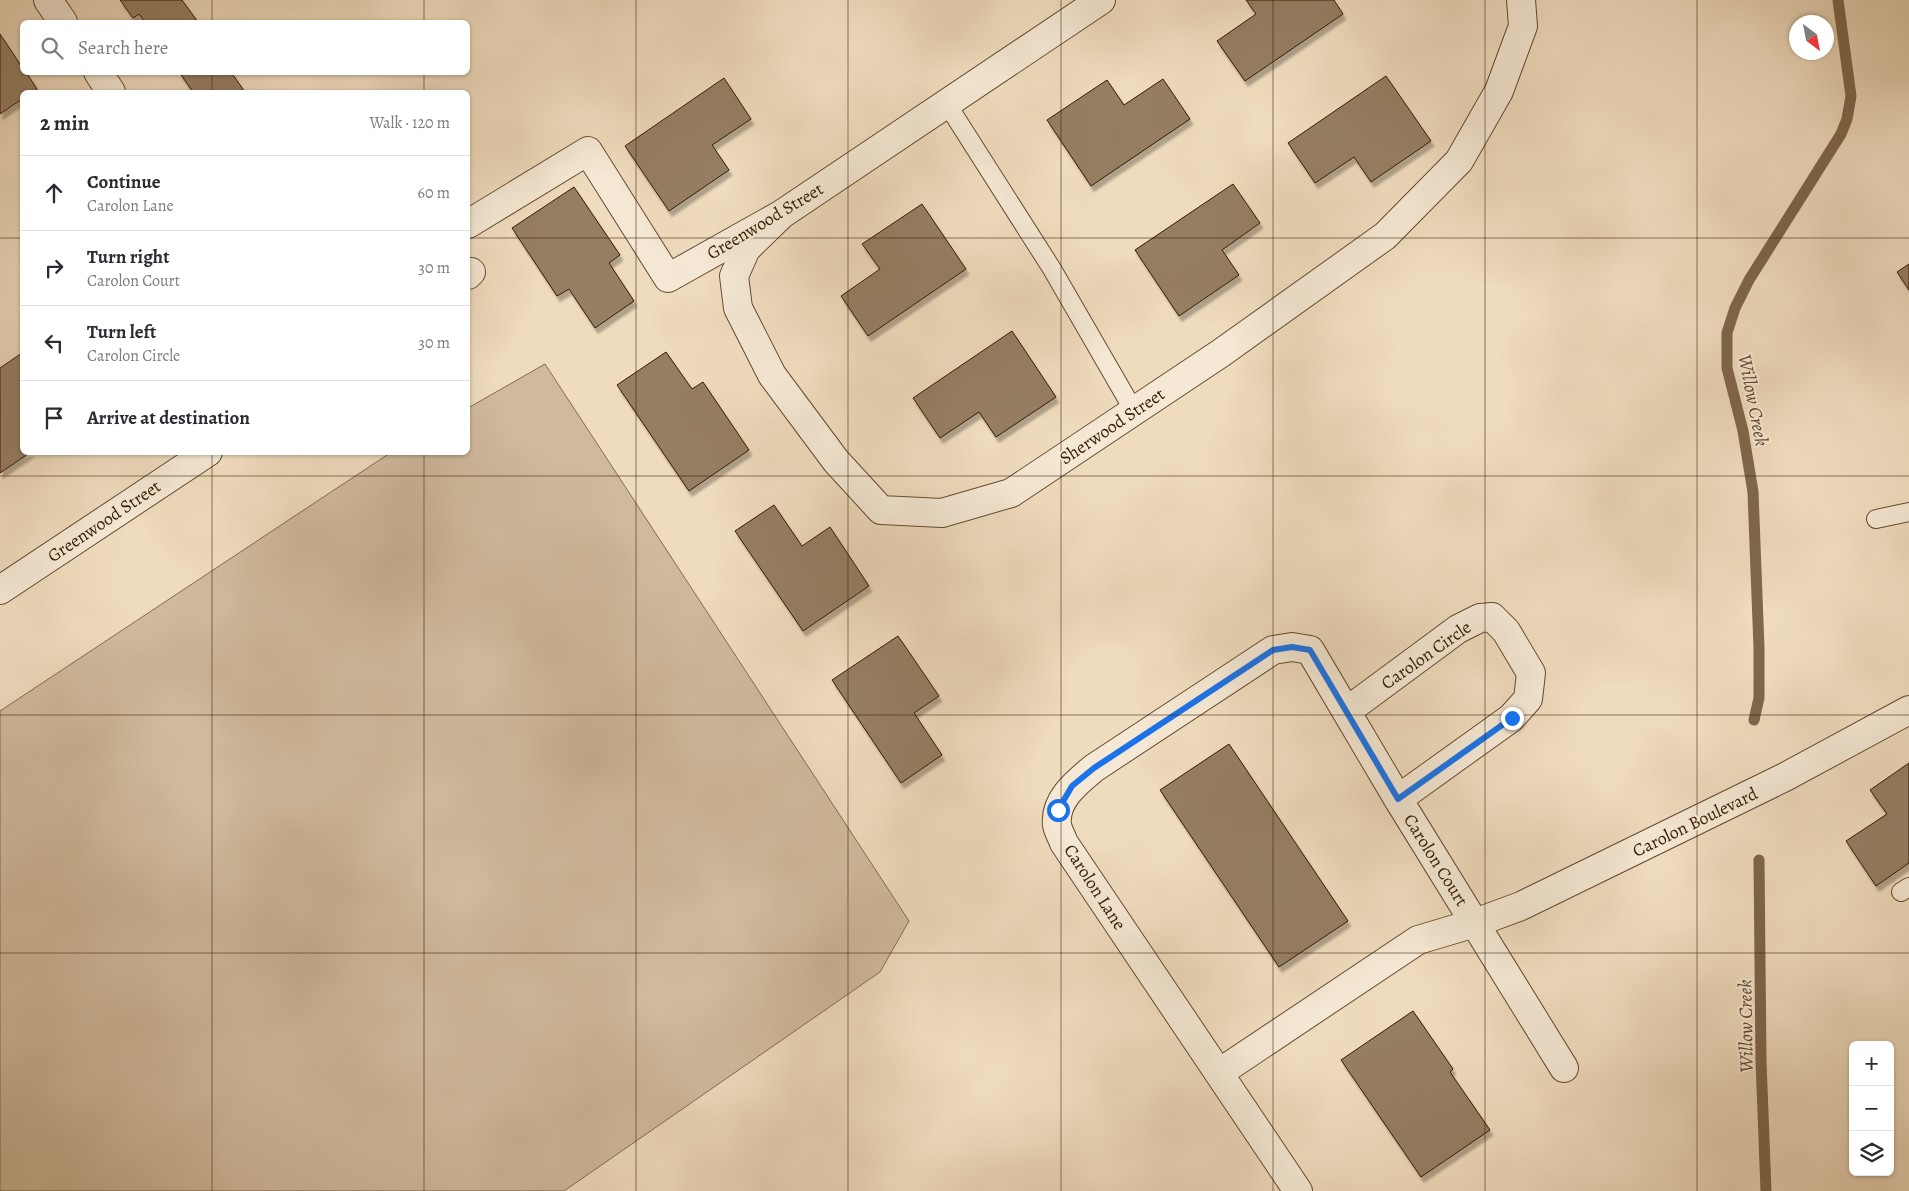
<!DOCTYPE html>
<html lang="en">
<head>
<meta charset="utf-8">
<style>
  :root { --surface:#fff; --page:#f7f7f7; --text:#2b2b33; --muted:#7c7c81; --line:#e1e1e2 }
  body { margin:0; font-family:Alegreya,serif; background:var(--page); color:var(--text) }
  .controls { position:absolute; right:15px; bottom:15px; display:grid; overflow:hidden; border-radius:8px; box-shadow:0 1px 4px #0004 }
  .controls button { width:45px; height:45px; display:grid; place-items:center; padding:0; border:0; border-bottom:1px solid var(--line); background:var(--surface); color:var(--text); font:25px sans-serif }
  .compass { position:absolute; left:1789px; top:15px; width:45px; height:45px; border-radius:50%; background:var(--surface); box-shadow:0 1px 4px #0004; rotate:148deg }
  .stop { position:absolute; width:15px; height:15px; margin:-11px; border:4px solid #1a73e8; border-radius:50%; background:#fff }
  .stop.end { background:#1a73e8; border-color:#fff; box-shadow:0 1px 5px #0008 }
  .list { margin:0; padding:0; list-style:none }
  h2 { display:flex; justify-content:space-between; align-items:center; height:65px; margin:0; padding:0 20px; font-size:21px }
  h2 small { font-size:16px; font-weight:400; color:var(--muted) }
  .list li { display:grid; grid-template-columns:32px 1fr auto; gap:15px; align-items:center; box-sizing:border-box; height:75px; padding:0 20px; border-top:1px solid var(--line) }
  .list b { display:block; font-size:19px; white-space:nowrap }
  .list p { margin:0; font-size:16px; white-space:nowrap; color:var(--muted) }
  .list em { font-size:16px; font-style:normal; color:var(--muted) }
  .icon { flex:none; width:28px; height:28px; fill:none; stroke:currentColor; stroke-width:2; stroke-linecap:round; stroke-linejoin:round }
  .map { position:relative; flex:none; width:1909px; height:1191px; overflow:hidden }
  .search { position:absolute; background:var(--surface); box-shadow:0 1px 4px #0004; left:20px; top:20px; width:450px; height:55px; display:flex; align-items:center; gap:12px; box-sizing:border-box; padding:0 18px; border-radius:8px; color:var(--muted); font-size:19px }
  .panel { position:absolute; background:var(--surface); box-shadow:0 1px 4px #0004; left:20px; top:90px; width:450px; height:365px; border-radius:8px }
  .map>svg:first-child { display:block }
  .green { fill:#d0ba9d; stroke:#836a50 }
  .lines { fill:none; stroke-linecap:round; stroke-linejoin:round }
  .stream { stroke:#7f664c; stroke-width:11 }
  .building { fill:#967e63; stroke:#361a02; filter:url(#shadow) }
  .lane-casing { stroke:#644a31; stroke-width:20 }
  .street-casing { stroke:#644a31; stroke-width:30 }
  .lane { stroke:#f5e8d4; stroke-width:18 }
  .street { stroke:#f5e8d4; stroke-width:28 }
  .route { stroke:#1a73e8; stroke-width:6 }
  .grid { fill:none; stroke:#361a02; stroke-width:1; stroke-opacity:0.55 }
  .labels { text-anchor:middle; stroke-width:4; stroke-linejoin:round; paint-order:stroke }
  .street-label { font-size:18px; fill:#361a02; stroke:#f5e8d4 }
  .water-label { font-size:19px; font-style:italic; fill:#61462d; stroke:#f5e8d4 }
</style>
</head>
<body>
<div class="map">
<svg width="1909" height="1191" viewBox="0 0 1909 1191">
  <defs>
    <filter id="shadow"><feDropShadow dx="3" dy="5.5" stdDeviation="1" flood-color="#0004"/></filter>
  </defs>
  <rect width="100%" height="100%" fill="#efdbbd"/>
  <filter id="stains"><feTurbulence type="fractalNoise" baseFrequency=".004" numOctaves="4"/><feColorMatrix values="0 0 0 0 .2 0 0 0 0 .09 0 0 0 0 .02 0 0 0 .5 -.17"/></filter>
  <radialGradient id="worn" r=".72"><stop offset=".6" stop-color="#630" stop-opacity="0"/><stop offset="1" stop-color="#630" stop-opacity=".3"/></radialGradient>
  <path class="green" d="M545,364L909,921L880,972L564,1191H0V711L390,453L468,452V408Z"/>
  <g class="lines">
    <path class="stream" d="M1754,720L1759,698V648L1753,492L1743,431L1727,368V333L1735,308L1749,280L1841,134L1847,119L1851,96L1838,0
      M1759,860L1761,1061L1766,1191"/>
  </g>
  <path class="building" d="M120,0H182L198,22H145L139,14L133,18Z
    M1246,0H1334L1343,14L1245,81L1217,41L1256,14Z
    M0,34L22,67V72H26L37,89L32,92H22V99L0,114Z
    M179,72H231L245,92H193Z
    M1386,76L1431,141L1371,182L1354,157L1315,183L1288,143Z
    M724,78L751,119L712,145L729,170L669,211L625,146Z
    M1163,79L1190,119L1091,186L1047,120L1107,80L1124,105Z
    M1233,184L1260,223L1222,250L1239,275L1179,316L1135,250Z
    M574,187L620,255L609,263L634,301L595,328L569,289L557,296L512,228Z
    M922,204L966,269L868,336L841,296L880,269L862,244Z
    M1909,264V290L1897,272Z
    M1012,331L1056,397L996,437L979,412L940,438L913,398Z
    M666,352L692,389L703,382L749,450L689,491L617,385Z
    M22,353V452H31L0,473V368Z
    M774,505L802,546L830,527L869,586L803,631L735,531Z
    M898,636L939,696L914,713L942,755L901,783L832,680Z
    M1229,744L1348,921L1279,967L1160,790Z
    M1909,763V863L1876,886L1846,841L1887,814L1870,790Z
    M1413,1011L1453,1069L1450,1072L1490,1130L1421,1177L1341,1060Z"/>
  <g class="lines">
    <g class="lane-casing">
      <path id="lane" d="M947,104L1052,269L1134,411
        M1876,519L1909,512
        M1901,892L1909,887"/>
    </g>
    <g class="street-casing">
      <path id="street" d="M48,0L63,22
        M98,72L111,92
        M782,214L746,249L734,276L738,308L772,375L836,461L881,510L942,513L1011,493L1221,353L1385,236L1459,161L1499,91L1523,26L1521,0
        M468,224L588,151L668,278L782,214L1101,0
        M468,275L471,272
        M0,590L208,452
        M1347,711L1458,629L1480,618L1492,617L1506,631L1531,673L1528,699L1511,718L1398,799
        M1219,1073L1418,940L1475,923L1521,906L1785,777L1909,710
        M1298,1191L1064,843C1062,837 1058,831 1057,825C1054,800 1077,782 1094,768L1273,650L1292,647L1310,650L1398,799L1564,1068"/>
    </g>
    <use href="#lane" class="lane"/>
    <use href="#street" class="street"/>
  </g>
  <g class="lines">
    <path class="route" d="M1058,810L1072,786L1094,768L1273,650L1292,647L1310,650L1398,799L1512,718"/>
  </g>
  <path class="grid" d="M212,0V22M424,0V22M636,0V1191M848,0V1191M1061,0V1191M1273,0V1191M1485,0V1191M1697,0V1191M212,72V92M424,72V92M0,238H22M468,238H1909M212,452V1191M424,452V1191M0,476H1909M0,715H1909M0,953H1909"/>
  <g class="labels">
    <g class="street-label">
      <text transform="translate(765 221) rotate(-31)" y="6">Greenwood Street</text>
      <text transform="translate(1112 426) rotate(-34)" y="6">Sherwood Street</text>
      <text transform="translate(104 521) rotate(-34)" y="6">Greenwood Street</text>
      <text transform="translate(1426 655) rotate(-35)" y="6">Carolon Circle</text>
      <text transform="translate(1695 822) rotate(-26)" y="6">Carolon Boulevard</text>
      <text transform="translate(1436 860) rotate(58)" y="6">Carolon Court</text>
      <text transform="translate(1095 887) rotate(57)" y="6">Carolon Lane</text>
    </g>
    <g class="water-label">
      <text transform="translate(1754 400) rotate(79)" y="7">Willow Creek</text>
      <text transform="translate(1745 1026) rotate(-91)" y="7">Willow Creek</text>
    </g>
  </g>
  <rect width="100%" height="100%" filter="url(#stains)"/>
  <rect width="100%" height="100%" fill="url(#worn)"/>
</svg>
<div class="controls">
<button>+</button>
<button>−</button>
<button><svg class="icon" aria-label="layers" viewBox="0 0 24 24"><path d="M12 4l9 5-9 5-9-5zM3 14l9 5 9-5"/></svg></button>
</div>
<svg class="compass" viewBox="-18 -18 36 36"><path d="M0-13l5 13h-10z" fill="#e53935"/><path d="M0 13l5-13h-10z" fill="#7c7c81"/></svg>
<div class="stop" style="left:1058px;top:810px"></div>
<div class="stop end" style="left:1512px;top:718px"></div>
<div class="search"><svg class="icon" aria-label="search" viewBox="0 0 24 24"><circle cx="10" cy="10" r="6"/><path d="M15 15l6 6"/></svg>Search here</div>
<section class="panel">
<h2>2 min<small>Walk · 120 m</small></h2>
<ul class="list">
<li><svg class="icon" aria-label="ahead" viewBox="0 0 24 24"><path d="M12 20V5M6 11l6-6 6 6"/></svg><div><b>Continue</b><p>Carolon Lane</p></div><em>60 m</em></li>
<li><svg class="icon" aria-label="right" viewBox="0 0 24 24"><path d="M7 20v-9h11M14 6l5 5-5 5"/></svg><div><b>Turn right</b><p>Carolon Court</p></div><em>30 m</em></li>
<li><svg class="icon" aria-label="left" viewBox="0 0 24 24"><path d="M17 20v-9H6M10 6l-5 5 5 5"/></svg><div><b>Turn left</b><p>Carolon Circle</p></div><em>30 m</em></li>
<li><svg class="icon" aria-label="arrive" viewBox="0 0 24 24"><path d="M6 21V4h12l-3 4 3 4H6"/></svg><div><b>Arrive at destination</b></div></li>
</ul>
</section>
</div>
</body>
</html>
